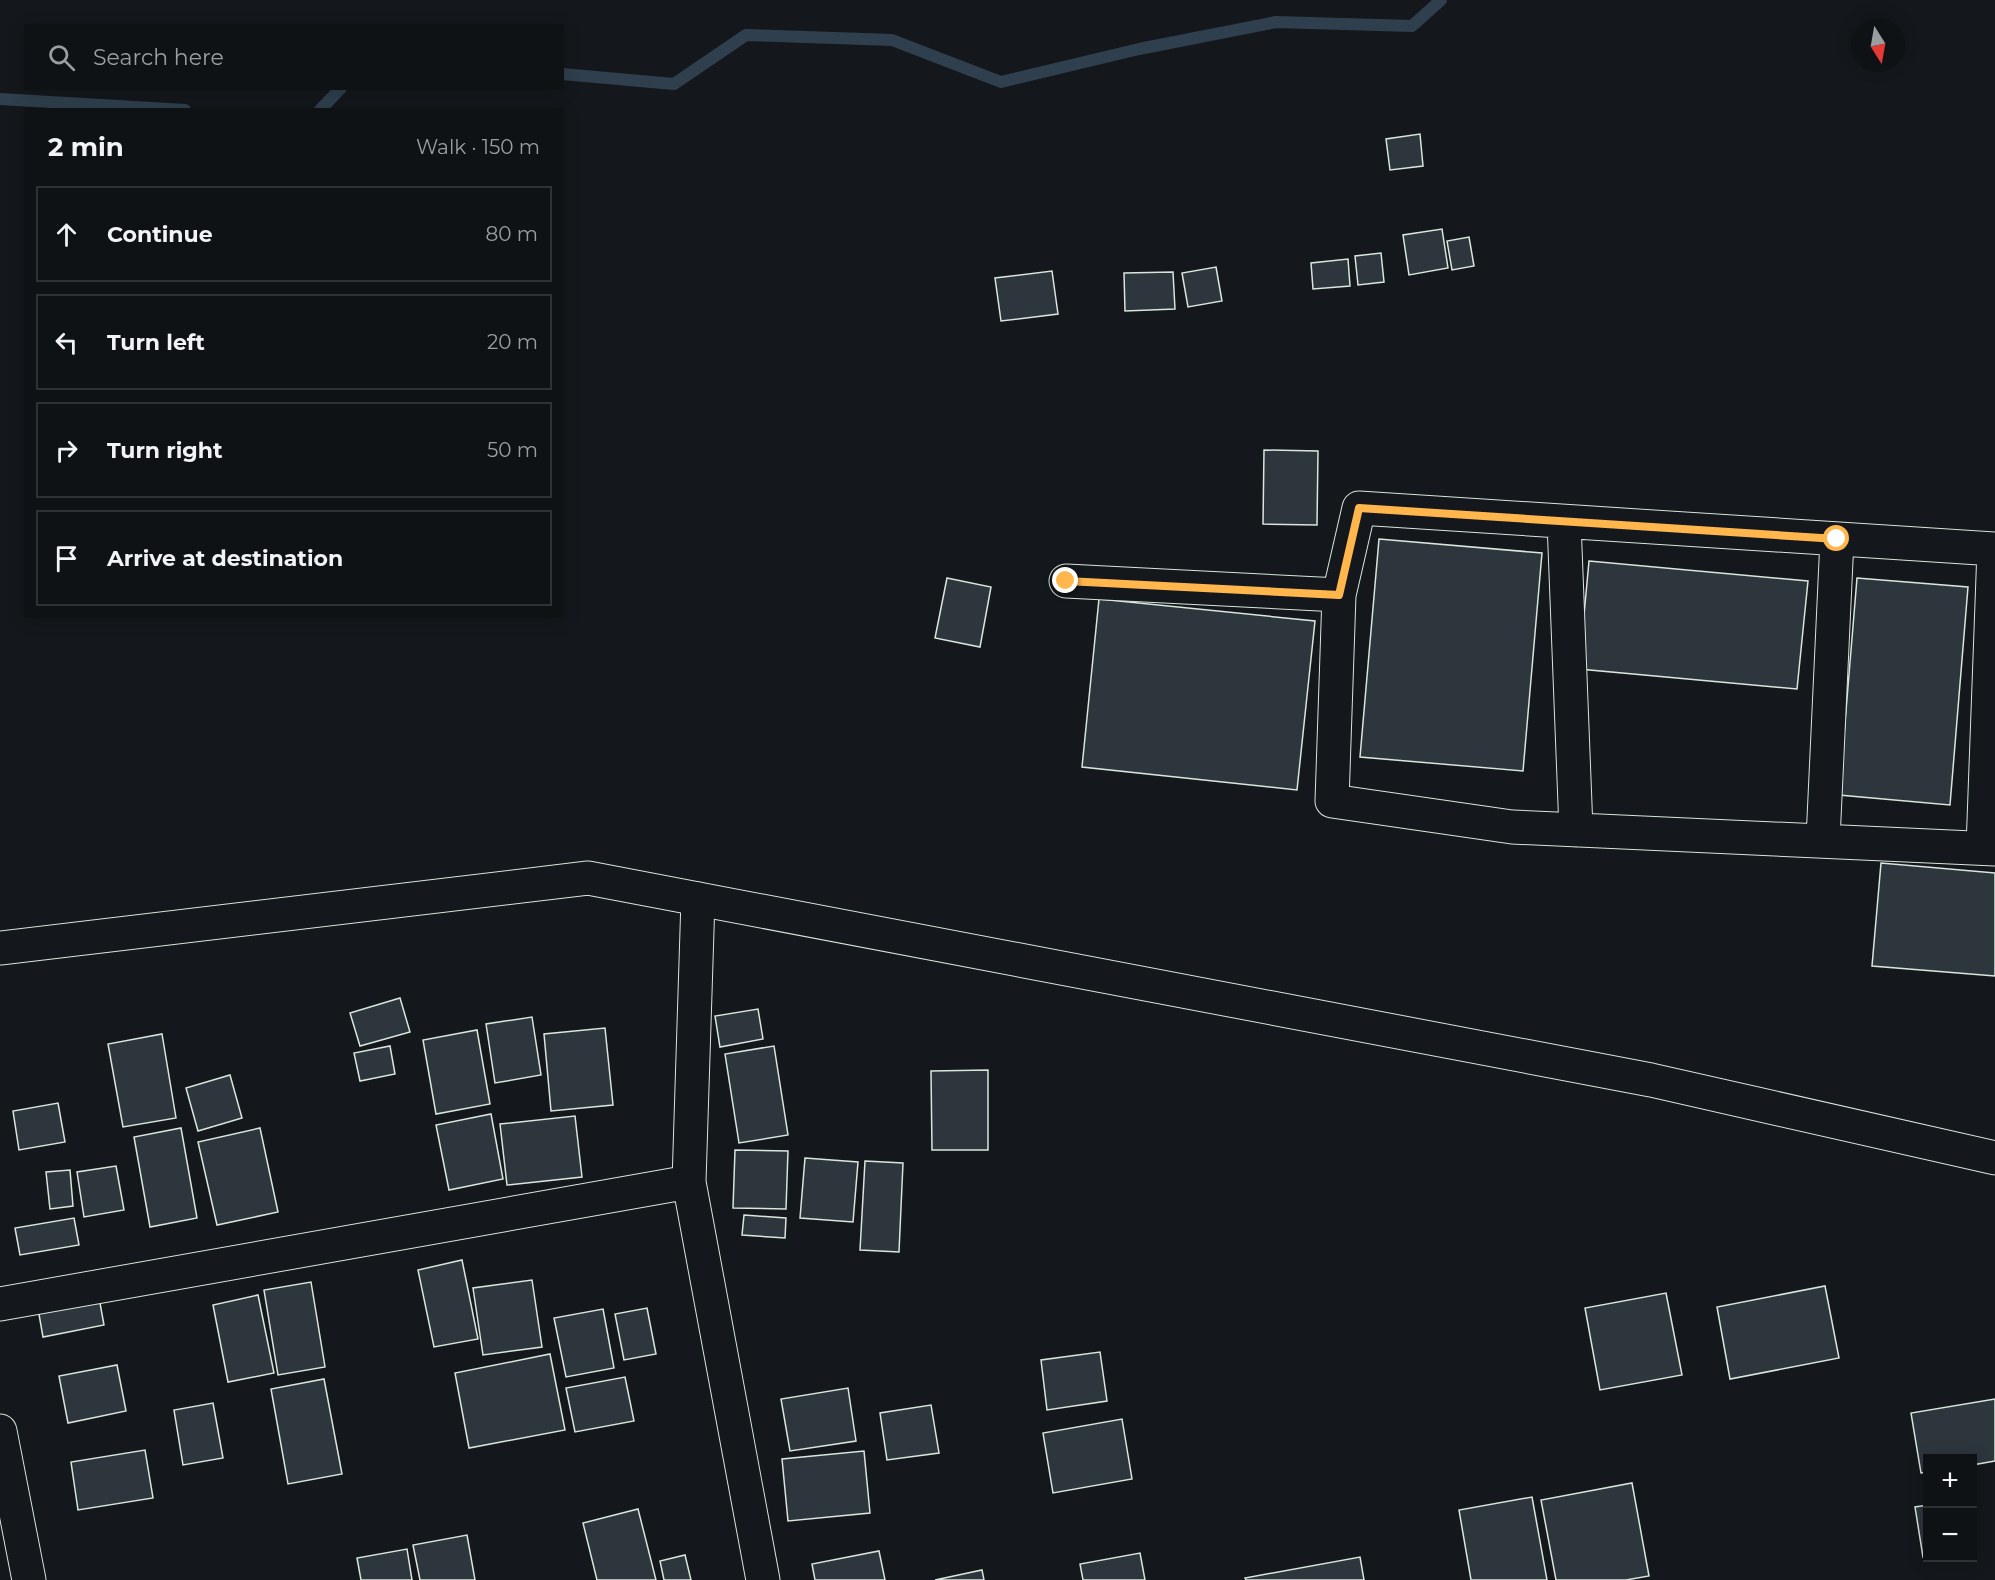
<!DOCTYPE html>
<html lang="en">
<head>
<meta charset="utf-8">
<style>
  :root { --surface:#0f1215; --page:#1d2022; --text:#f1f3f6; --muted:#9b9ea0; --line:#2f3234 }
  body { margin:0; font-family:Montserrat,sans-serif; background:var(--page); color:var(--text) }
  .controls { position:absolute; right:18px; bottom:18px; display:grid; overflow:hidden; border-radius:0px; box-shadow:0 3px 15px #0003 }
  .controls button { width:54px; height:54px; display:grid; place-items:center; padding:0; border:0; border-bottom:2px solid var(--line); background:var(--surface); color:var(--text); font:30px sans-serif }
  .compass { position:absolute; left:1851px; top:18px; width:54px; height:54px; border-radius:50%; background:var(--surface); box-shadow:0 3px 15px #0003; rotate:169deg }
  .stop { position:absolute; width:18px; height:18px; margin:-14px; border:4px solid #ffb74d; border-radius:50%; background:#fff }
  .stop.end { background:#ffb74d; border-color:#fff; box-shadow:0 2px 6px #0008 }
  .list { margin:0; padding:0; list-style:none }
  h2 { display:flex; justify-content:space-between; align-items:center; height:78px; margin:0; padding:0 24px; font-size:26px }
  h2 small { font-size:20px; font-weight:400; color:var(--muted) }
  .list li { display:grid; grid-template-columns:39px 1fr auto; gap:18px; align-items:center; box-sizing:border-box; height:96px; margin:0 12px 12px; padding:0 12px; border:2px solid var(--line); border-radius:0px }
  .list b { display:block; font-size:22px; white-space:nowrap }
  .list em { font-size:20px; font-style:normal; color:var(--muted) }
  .icon { flex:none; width:33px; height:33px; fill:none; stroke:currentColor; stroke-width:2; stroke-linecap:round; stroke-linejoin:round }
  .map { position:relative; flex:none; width:1995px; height:1580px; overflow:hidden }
  .search { position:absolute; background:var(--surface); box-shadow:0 3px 15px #0003; left:24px; top:24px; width:540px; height:66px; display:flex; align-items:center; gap:15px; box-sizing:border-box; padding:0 21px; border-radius:0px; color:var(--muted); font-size:22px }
  .panel { position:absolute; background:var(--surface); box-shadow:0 3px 15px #0003; left:24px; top:108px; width:540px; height:510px; border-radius:0px }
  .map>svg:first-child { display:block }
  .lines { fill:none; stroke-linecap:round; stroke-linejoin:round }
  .stream { stroke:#2f3f4d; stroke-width:12 }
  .building { fill:#2c363c; stroke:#d8e6dc; stroke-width:1.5 }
  .minor-casing { stroke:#d8e6dc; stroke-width:35 }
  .highway-casing { stroke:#d8e6dc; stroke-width:35 }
  .minor { stroke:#14181c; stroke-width:33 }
  .highway { stroke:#14181c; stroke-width:33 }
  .route { stroke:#ffb74d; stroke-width:8 }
</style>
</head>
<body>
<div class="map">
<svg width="1995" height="1580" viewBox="0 0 1995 1580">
  <rect width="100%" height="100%" fill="#14181c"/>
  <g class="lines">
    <path class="stream" d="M562,74L674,84L746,35L892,40L1001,82L1139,49L1276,22L1412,26L1441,0
      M0,99L185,110
      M320,110L341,88"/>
  </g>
  <path class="building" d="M1420,134L1423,166L1390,170L1386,139Z
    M1442,229L1448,268L1409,275L1403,235Z
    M1469,237L1474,266L1452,270L1447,241Z
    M1381,253L1384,282L1358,285L1355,256Z
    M1348,259L1350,286L1313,289L1311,263Z
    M1216,267L1222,301L1188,307L1182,273Z
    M1052,271L1058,314L1001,321L995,278Z
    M1173,272L1175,309L1125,311L1124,273Z
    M1264,450L1318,451L1317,525L1263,524Z
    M1379,539L1542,553L1523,771L1360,757Z
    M1589,561L1808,581L1797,689L1579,669Z
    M947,578L991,587L980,647L935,638Z
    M1857,578L1968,587L1950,805L1839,795Z
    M1099,599L1315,621L1297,790L1082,767Z
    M1881,863L1995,873V976L1872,966Z
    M400,998L410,1032L360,1046L350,1013Z
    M758,1009L763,1039L720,1047L715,1016Z
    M532,1017L541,1075L495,1083L486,1024Z
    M605,1028L613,1105L551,1111L544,1034Z
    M477,1030L490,1104L436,1114L423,1040Z
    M162,1034L176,1118L123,1127L108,1044Z
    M390,1046L395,1074L360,1081L354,1053Z
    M774,1046L788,1135L739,1143L725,1054Z
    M988,1070V1150H932L931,1071Z
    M230,1075L242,1118L198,1131L186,1088Z
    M58,1103L65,1142L19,1150L13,1111Z
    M491,1114L503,1179L449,1190L436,1125Z
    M575,1116L582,1177L507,1185L500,1124Z
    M181,1128L197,1218L150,1227L134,1137Z
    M260,1128L278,1212L217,1225L198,1142Z
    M735,1150L788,1151L786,1209L733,1208Z
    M805,1158L858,1162L853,1222L800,1218Z
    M865,1161L903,1163L899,1252L860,1250Z
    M116,1166L124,1210L84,1217L77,1172Z
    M70,1170L73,1206L50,1209L46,1172Z
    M744,1215L786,1218L785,1238L742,1235Z
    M74,1218L79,1245L20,1255L15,1228Z
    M462,1260L478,1339L434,1347L418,1270Z
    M532,1280L542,1347L483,1355L473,1288Z
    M311,1282L325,1367L278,1375L264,1290Z
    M1825,1286L1839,1358L1730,1379L1717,1307Z
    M98,1292L104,1325L43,1337L37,1303Z
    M1666,1293L1682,1375L1600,1390L1585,1308Z
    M258,1295L274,1373L228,1382L213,1305Z
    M647,1308L656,1354L624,1360L615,1314Z
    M603,1309L614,1368L566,1377L554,1318Z
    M1100,1352L1107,1401L1047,1410L1041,1360Z
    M550,1354L565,1430L469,1448L455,1373Z
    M117,1365L126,1411L68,1423L59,1376Z
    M625,1377L634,1421L575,1432L566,1388Z
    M324,1379L342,1474L288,1484L271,1389Z
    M848,1388L856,1441L790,1451L781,1399Z
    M1995,1399V1461L1972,1465V1458H1928V1472L1921,1473L1911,1413Z
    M213,1403L223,1458L183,1465L174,1410Z
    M931,1405L939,1453L887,1460L880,1413Z
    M1122,1419L1132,1479L1053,1493L1043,1433Z
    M145,1450L153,1498L78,1510L71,1462Z
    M864,1451L870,1513L788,1521L782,1459Z
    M1632,1483L1649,1576L1626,1580H1556L1541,1500Z
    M1532,1497L1547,1580H1471L1459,1510Z
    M1928,1505V1556L1923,1557L1915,1507Z
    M638,1509L656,1580H597L583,1523Z
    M467,1535L475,1580H420L413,1545Z
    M407,1549L412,1580H361L357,1558Z
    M879,1551L885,1580H815L812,1564Z
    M1140,1553L1145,1580H1083L1080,1564Z
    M685,1555L691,1580H664L660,1561Z
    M1360,1557L1364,1580H1246L1245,1578Z
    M982,1570L984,1580H935Z"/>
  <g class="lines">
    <g class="minor-casing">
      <path id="minor" d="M1564,522L1576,830
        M1066,581L1339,595L1359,508L1995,549
        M1339,595L1332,801L1512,827L1995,849
        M1823,840L1837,539
        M1983,848L1994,549
        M698,899L689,1182L763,1580
        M0,1304L689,1182
        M0,1431L29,1580"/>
    </g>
    <g class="highway-casing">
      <path id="highway" d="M0,948L588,878L1651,1080L1995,1158"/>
    </g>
    <use href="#minor" class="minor"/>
    <use href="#highway" class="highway"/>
  </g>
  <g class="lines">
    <path class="route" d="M1066,581L1339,595L1359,508L1837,539"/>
  </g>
</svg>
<div class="controls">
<button>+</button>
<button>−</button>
</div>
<svg class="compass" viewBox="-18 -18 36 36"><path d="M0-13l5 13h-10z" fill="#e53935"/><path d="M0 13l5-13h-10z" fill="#9b9ea0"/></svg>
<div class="stop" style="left:1837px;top:539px"></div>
<div class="stop end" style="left:1066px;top:581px"></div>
<div class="search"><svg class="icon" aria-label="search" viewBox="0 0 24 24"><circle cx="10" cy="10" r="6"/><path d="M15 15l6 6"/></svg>Search here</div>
<section class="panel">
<h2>2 min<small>Walk · 150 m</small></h2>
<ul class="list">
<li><svg class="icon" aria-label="ahead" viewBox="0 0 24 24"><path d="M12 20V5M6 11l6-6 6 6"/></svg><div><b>Continue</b></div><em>80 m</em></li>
<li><svg class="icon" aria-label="left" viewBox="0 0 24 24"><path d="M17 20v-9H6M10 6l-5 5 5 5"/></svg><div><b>Turn left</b></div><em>20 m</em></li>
<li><svg class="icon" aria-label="right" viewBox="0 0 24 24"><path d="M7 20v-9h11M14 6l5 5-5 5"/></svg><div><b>Turn right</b></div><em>50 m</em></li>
<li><svg class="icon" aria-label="arrive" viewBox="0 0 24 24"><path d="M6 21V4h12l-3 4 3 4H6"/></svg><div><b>Arrive at destination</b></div></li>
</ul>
</section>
</div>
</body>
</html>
